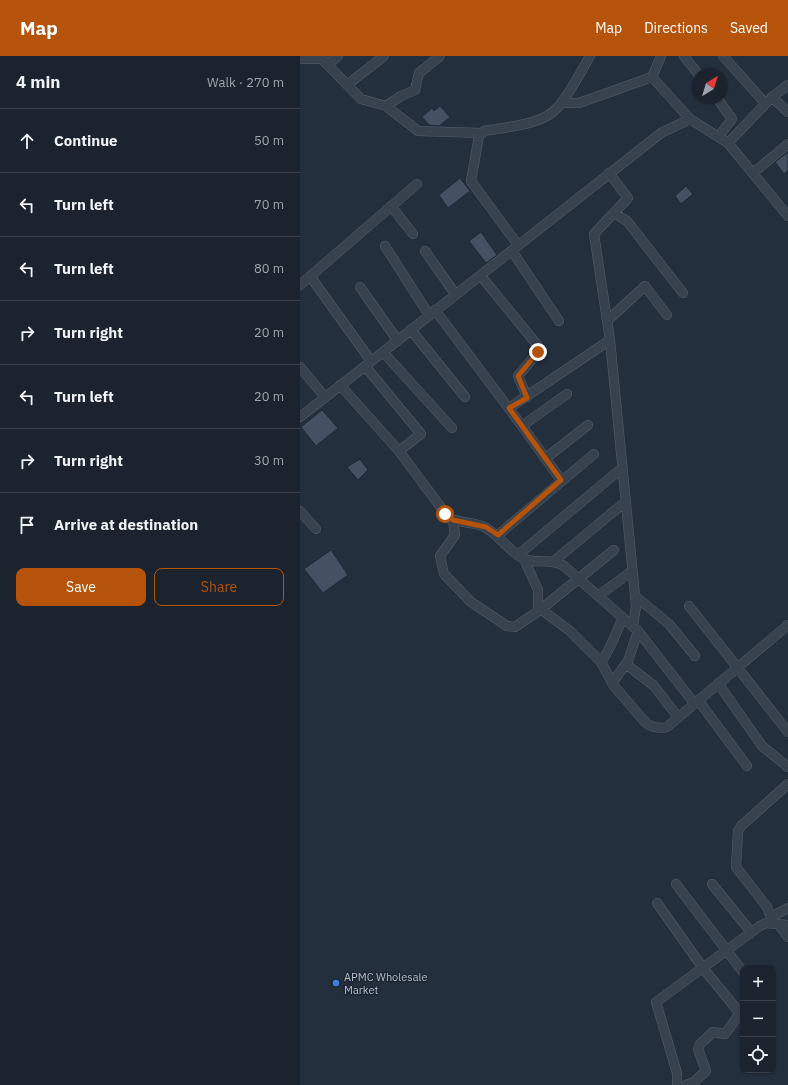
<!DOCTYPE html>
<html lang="en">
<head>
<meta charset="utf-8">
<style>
  :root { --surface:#1b232e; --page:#282f3a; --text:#f1f3f6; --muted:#a0a4aa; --line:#39404a; --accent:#b45309 }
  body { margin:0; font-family:"IBM Plex Sans",sans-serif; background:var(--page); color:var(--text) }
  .controls { position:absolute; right:12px; bottom:12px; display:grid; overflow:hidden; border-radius:8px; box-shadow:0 1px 3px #0004 }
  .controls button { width:36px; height:36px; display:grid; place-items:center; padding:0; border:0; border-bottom:1px solid var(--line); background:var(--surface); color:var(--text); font:20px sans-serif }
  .compass { position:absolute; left:392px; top:12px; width:36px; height:36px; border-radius:50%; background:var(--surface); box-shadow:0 1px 3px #0004; rotate:38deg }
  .stop { position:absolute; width:12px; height:12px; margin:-9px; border:3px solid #b45309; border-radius:50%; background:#fff }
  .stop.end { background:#b45309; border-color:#fff; box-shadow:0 1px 4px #0008 }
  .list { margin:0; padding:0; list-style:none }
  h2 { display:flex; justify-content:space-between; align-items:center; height:52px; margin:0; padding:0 16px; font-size:17px }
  h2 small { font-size:13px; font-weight:400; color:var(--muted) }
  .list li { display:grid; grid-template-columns:26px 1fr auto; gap:12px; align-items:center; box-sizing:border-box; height:64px; padding:0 16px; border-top:1px solid var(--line) }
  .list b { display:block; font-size:15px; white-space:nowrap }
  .list em { font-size:13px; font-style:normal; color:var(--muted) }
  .actions { display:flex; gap:8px; padding:12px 16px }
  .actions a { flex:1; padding:9px 0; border:1px solid var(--accent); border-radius:8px; text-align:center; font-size:14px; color:var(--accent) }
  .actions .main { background:var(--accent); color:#fff }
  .icon { flex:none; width:22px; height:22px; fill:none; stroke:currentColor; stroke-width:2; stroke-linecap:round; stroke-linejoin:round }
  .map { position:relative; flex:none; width:488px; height:1029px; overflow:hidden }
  header { display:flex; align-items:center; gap:24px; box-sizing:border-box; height:56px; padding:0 20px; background:var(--accent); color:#fff }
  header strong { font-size:19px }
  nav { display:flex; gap:22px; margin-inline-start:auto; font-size:14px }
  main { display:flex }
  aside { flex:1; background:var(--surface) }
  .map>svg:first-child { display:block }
  .building { fill:#455162; stroke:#1f2835 }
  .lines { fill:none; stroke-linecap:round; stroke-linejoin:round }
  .street-casing { stroke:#565f6c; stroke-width:10 }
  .street { stroke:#38414e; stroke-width:9 }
  .route { stroke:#b45309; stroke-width:5 }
  .shop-dot { fill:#3f7fe0; stroke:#1d2633; stroke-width:1.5 }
  .labels { text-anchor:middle; stroke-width:3; stroke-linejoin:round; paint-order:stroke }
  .poi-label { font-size:11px; fill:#b4bcc9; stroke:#1d2633; text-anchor:start }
</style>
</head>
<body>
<header>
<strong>Map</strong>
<nav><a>Map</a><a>Directions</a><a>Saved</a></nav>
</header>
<main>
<aside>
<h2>4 min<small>Walk · 270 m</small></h2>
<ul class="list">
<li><svg class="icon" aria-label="ahead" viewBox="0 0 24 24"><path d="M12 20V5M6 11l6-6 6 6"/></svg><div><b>Continue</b></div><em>50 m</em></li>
<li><svg class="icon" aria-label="left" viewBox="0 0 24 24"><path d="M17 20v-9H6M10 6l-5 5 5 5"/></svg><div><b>Turn left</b></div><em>70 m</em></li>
<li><svg class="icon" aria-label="left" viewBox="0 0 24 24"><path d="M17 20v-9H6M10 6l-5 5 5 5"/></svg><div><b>Turn left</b></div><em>80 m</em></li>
<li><svg class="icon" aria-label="right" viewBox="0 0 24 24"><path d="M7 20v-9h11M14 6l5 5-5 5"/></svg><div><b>Turn right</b></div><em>20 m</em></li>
<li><svg class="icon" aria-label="left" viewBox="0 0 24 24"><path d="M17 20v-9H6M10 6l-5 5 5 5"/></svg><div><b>Turn left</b></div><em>20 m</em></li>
<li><svg class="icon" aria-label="right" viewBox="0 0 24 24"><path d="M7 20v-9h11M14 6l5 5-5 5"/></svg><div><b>Turn right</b></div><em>30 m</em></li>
<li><svg class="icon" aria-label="arrive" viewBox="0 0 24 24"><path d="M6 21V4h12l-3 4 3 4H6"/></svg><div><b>Arrive at destination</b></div></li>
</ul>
<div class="actions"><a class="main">Save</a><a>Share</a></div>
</aside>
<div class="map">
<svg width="488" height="1029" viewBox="0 0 488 1029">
  <rect width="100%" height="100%" fill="#242f3e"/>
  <path class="building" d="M140,50L150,61L139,70L129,69L122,61L132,52L134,55Z
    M488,96V114L484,118L475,106Z
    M160,122L170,135L148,152L139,139Z
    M386,130L393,138L381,148L375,140Z
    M181,176L197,199L186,207L169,185Z
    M22,354L38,372L16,390L1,371Z
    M60,403L68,414L58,424L47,411Z
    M31,494L48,519L23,537L4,513Z"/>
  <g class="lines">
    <g class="street-casing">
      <path id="street" d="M384,0L398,18
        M423,0L465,47
        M0,3H22L61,43L86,50L118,75L181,77
        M28,8L38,0
        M352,21L361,0
        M47,29L84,0
        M488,29L472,41L488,56
        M417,42L432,63L418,81
        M261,47H279L352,21L390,63
        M86,50L101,40L115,34L119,17L140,0
        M428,87L488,160
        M309,117L328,142L294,178L310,284L336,550L333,570
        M453,117L488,88
        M91,150L113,178
        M314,157L327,165L383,237
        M218,189L171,125L179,80L184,75C205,71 243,69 257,52C270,38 280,17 290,0
        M85,190L129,259
        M125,195L156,239
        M212,195L259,265
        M10,220L71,305
        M181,220L238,290L240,293L238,296L218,320L227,341
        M0,229L117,128
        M60,231L98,285
        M135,254L222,370L261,424
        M307,265L345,230L367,259
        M111,274L165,341
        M83,296L361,77L390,63L428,87L472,41
        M0,311L25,341
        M40,329L99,395L121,378L65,310
        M209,352L310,284
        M0,361L83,296L152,372
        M222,370L267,338
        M99,395L148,461C159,468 175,465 186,472C199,479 213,499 224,503C237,508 251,502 264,510L338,575L394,647
        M246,402L288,369
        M0,455L16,473
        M153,464L155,479L140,500L144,518L171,546L207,570L215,571L240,554L314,494
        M198,479L294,398
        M218,499L322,412
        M224,503L238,534V551L270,575L301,606L314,630L345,666C350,671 360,673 367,671L488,569
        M254,505L325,446
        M298,540L332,515
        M335,540L369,568L395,600
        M389,550L488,676
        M301,606C312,591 315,578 323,562
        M326,608L354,630L378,661
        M312,627L328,605L338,575
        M418,627L462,690L488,711
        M398,644L447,710
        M376,828L443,916
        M412,828L451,876
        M357,847L403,912L438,955V960L425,978L413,976L400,988L398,993L406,1015L394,1026L386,1029
        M471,861L488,852
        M474,868L467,851L436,811L438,775L441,770L488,728
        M478,868L488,881
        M377,1029V1017L356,946L460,870L466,867L488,869"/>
    </g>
    <use href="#street" class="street"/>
  </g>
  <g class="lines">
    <path class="route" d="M145,458L153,464L186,471L198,479L261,424L209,352L227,342L218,320L238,296"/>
  </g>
  <circle class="shop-dot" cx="36" cy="927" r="4"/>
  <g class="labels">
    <g class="poi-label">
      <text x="44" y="925">APMC Wholesale<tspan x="44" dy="13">Market</tspan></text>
    </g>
  </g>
</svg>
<div class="controls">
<button>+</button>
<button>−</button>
<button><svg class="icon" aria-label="locate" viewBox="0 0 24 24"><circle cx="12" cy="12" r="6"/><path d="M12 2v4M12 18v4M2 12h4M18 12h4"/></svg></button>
</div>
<svg class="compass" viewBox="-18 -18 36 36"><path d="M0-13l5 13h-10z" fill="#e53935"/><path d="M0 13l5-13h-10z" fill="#a0a4aa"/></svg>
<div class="stop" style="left:145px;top:458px"></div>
<div class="stop end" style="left:238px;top:296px"></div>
</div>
</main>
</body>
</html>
